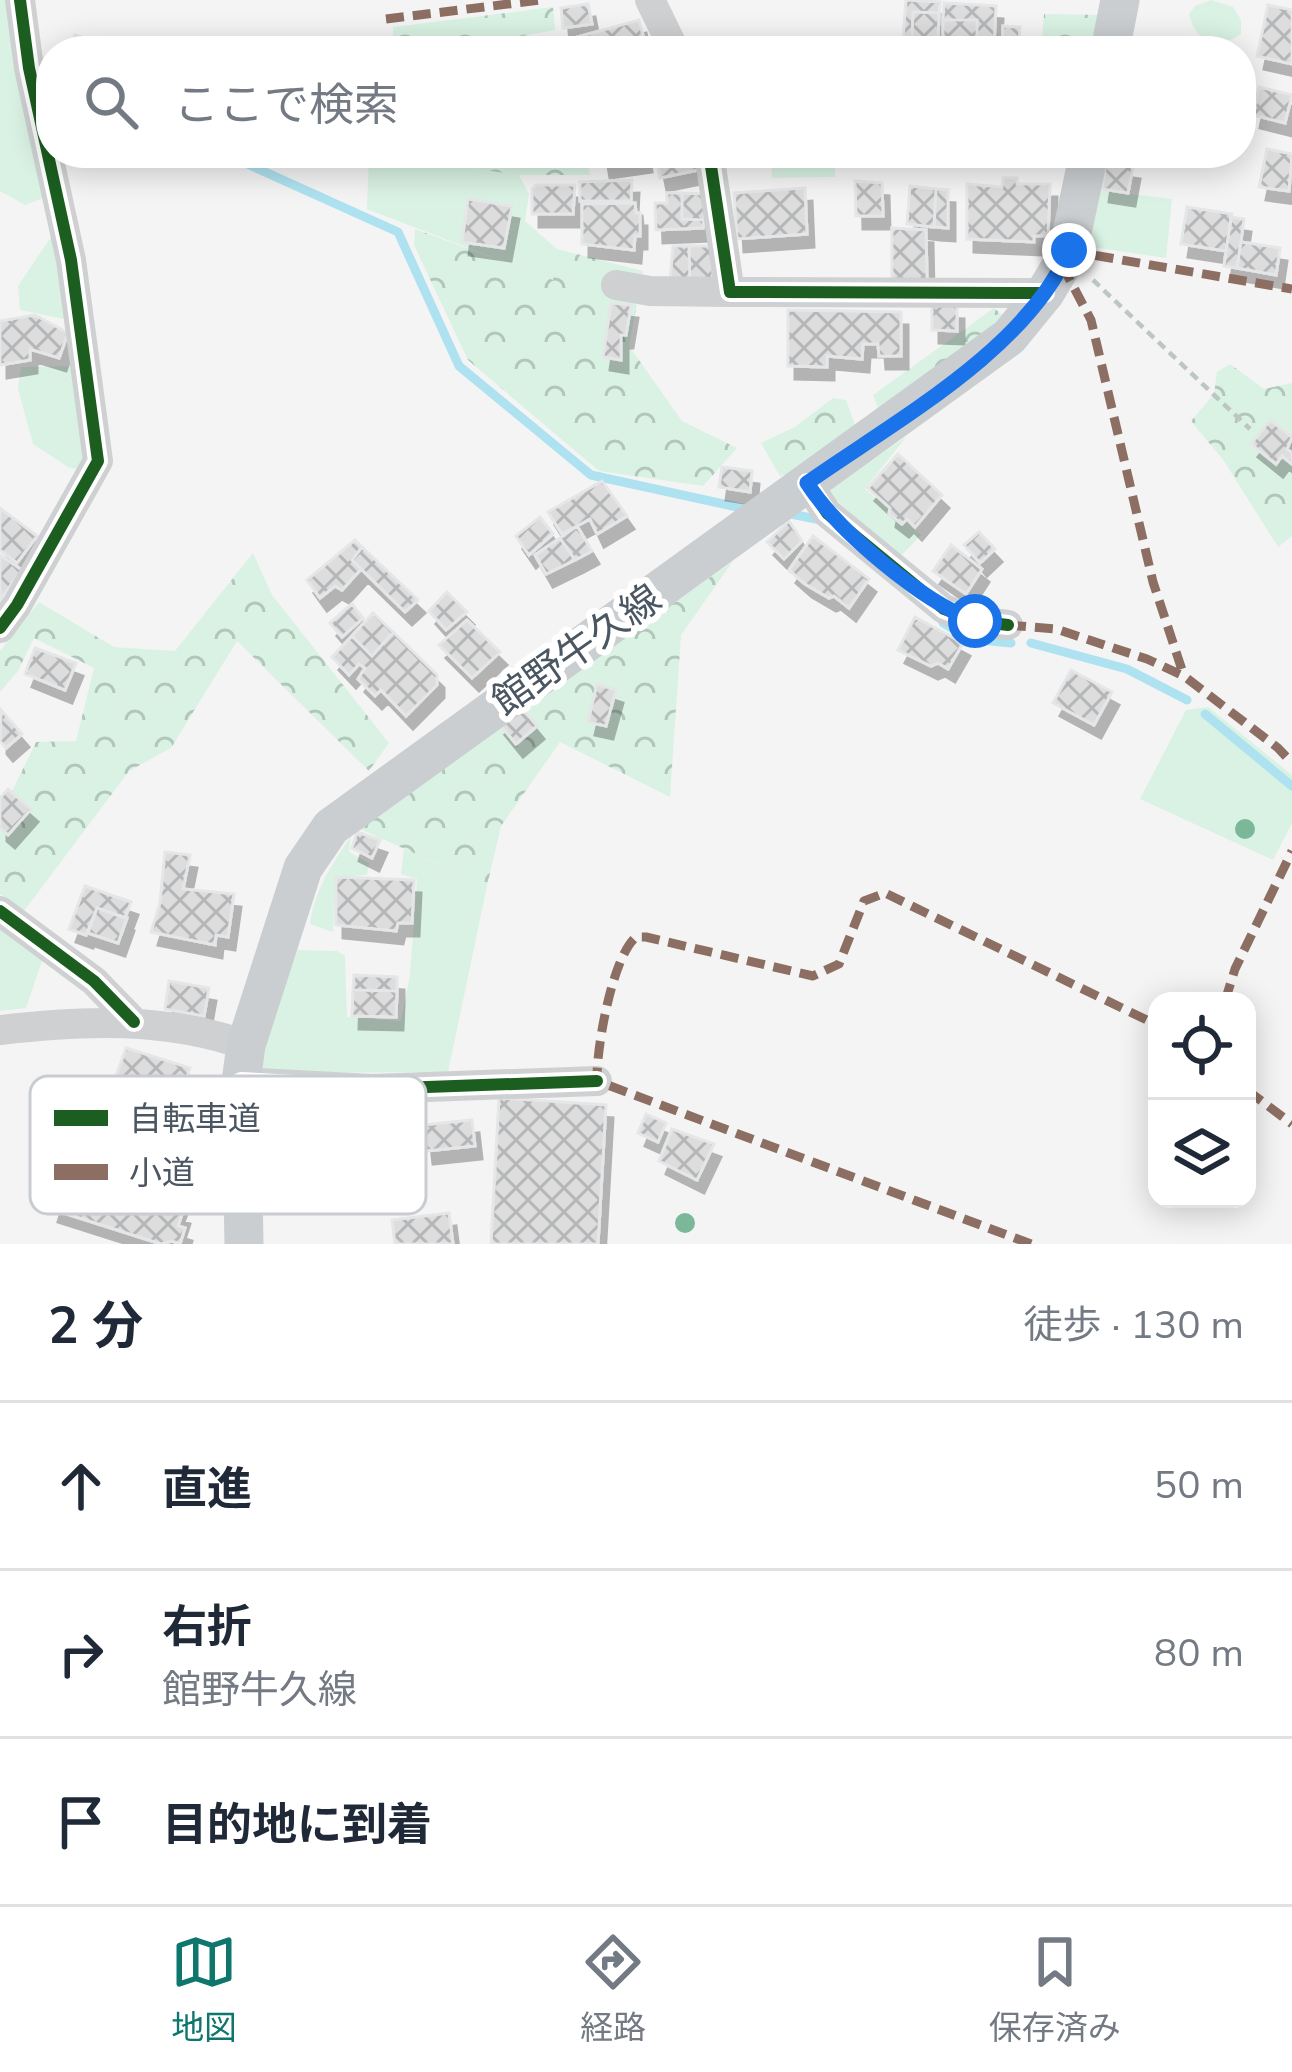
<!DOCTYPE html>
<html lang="ja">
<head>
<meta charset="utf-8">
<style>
  :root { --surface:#fff; --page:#f6f6f7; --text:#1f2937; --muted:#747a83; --line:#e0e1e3; --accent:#0f766e }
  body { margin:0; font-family:"Nunito Sans","Noto Sans JP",sans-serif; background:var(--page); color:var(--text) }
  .controls { position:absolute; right:36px; bottom:36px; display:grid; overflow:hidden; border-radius:24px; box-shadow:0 6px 30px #0003 }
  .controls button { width:108px; height:108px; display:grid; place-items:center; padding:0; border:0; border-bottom:3px solid var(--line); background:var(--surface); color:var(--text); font:60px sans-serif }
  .stop { position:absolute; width:36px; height:36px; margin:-27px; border:9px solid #1a73e8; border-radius:50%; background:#fff }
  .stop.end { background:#1a73e8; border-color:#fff; box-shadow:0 3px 12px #0008 }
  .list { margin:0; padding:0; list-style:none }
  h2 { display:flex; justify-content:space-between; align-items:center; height:156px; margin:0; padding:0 48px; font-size:51px }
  h2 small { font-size:39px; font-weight:400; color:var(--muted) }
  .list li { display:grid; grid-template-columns:78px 1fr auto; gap:36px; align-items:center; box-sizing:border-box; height:168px; padding:0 48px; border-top:3px solid var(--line) }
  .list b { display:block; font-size:45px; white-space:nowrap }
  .list p { margin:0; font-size:39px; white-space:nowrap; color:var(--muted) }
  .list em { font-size:39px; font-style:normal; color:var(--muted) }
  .icon { flex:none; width:66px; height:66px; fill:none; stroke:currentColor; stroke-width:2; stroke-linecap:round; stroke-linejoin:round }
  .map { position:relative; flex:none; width:1292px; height:1244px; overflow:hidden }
  .search { position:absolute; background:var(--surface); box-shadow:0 6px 30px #0003; left:36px; right:36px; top:36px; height:132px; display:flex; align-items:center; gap:30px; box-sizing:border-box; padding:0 42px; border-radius:48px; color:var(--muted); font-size:45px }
  .sheet { height:660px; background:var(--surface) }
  nav { display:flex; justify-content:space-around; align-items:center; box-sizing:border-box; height:168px; border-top:3px solid var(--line); background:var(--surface); font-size:33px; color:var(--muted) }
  nav a { display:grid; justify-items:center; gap:6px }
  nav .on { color:var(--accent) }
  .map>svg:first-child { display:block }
  .green { fill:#d9f2e3 }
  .forest { fill:url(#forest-crowns) }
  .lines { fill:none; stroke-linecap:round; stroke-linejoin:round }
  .stream { stroke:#aee2f0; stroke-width:9 }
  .building { fill:url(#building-cross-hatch); stroke:#e5e6e7; stroke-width:3; filter:url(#shadow) }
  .path { stroke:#bcc7c4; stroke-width:4.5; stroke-dasharray:9 6; stroke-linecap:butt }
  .minor { stroke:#ced0d2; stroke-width:30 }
  .major { stroke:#caced1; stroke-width:39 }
  .quiet { stroke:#8d6e63; stroke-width:9; stroke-dasharray:18 9; stroke-linecap:butt }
  .cycleway-casing { stroke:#fff; stroke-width:20 }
  .cycleway { stroke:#1b5e20; stroke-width:12 }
  .tree { fill:#7ab899 }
  .route { stroke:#1a73e8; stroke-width:15 }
  .labels { text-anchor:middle; stroke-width:12; stroke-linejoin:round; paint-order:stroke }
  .street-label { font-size:39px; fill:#4a5661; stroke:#fff }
  .key { fill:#fff; stroke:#c9ccd0; stroke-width:3 }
  .key-label { font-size:33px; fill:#4a5661 }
</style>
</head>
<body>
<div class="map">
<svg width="1292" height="1244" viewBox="0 0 1292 1244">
  <defs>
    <pattern id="forest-crowns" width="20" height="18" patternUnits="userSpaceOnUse" patternTransform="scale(3)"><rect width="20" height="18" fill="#d9f2e3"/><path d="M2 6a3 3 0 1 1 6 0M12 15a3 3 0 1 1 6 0" fill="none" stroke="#b2c7bb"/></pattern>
    <pattern id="building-cross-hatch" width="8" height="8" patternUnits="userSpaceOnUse" patternTransform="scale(3)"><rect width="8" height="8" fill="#ddddde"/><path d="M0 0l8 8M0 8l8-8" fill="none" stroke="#b5b6b7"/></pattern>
    <filter id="shadow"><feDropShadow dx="7" dy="13" stdDeviation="0" flood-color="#0004"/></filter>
  </defs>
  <rect width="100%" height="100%" fill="#f4f4f4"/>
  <path class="green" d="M0,0H10L43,198L25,205L0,191Z
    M1211,0L1233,7L1241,20V34C1217,51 1195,41 1189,14L1195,6Z
    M369,153H457L458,166L519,175L529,194L525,221L557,249L554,281L367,209Z
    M771,153H835V177L772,178Z
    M1097,190L1172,199L1166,258L1086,246Z
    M55,231L69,320L20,310L18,286Z
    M73,366L88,445L81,470L68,467L33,444L18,389L21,367Z
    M906,437L865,489L921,535L900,557L826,491Z
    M1208,707L1292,775V823L1273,860L1140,799L1186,710Z
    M351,836L349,852L369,863L367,875L336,877L333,932L310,924C314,890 333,863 351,836Z
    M404,849L487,886L448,1072L268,1073L257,1064L292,950L337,951L345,956L347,1017L401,1021L410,975L417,879L401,874Z
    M0,926L43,958L26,1008L0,1011Z"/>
  <path class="forest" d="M553,7L555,30L486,43V51H393V27Z
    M1044,14L1101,15L1093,49H1041Z
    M457,153H586L590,175H519L458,166Z
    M415,229L553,280L557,249L643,271L629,346L682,421L737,448L703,486L599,471L468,360L414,245Z
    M994,308L1006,318L878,408L873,395Z
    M1230,364L1264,389L1292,383V536L1278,547L1224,461L1191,421L1214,394L1217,372Z
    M833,398L846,400L855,425L789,474L780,476L761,443L795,427Z
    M253,553L272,595L389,743L369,771L237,641L171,748L129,771L24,911L0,894V816L36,742L76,741L94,668L34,638L18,671L0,692V651L39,602L114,647L175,651Z
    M733,561L681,635L670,797L560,742L501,826L487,886L358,828Z"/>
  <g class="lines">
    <path class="stream" d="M223,153L398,232L459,366L591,475L746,509
      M791,514L821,520
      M943,623L970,639L1011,643
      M1031,643L1127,669L1187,700
      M1205,714L1292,786"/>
  </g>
  <path class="building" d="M906,0L940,2L939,13L913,12L912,39H903Z
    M944,3L996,6L994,45L977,44V20H943Z
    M588,4L592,24L563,28L561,8Z
    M1268,5L1292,10V64L1257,56Z
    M913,12L939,13L938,40L912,39Z
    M639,20L647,51H578L574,38Z
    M943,20H977V44H943Z
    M1003,26L1020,27L1019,47L1002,46Z
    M75,35L125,51H70Z
    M1259,87L1292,95L1285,123L1253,115Z
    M1267,149L1292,154L1289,191L1259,187Z
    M601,153H644L645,159L603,165Z
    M655,153H694L698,170L660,178Z
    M1106,162L1133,166L1128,193L1102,189Z
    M1003,178H1017V184H1050L1048,236H1034V242L967,239V184L1002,187Z
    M632,180L631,201H580V182Z
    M855,181L882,183L883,216H856Z
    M536,185H575L573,214H532V189Z
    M910,186L936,189L934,227L907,224Z
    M805,188L807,234L737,239L734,193Z
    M936,189L948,190V228L934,227Z
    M667,193H682V219L704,220L703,228L656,230L655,203H667Z
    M682,193L705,194L704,220L682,219Z
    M468,199L512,206L504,248L462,242Z
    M635,203L636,213H640V236H635L634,250L582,244V204Z
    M1187,207L1232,214L1226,251L1181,244Z
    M1231,217L1244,219L1237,268L1224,266Z
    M892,228L926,230L927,280L892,279Z
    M1241,242L1280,248L1276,275L1237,268Z
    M673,246H689L690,285L670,282Z
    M689,246H713V285H690Z
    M611,303L631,305L626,335H621V360L603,357Z
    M932,305L957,306V331L932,330Z
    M788,310L901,312V356H879L878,344H863L862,359L827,356V367L788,366Z
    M35,315L68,333L59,358L30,349V360L0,365V321Z
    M1270,420L1292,437L1287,449L1292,453V464L1282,456L1276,464L1251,444Z
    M898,454L942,495L915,527L907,519L902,524L889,514L890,508L868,488Z
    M722,467L752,471L750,492L719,487Z
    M602,481L627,516L597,534L590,519L562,534L548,512Z
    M0,508L37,536L17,563L0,550Z
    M540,517L553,534L529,555L516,536Z
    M789,521L802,541L784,559L767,542Z
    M577,526L592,551L575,560L560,538Z
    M979,532L995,549L980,563L964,545Z
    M813,536L869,579L849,608L834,596L829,598L805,584L789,570Z
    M560,538L575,560L546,574L535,555Z
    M355,540L362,547L352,560L361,569L342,590L335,586L320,598L307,580Z
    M951,545L982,569L966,594L933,571Z
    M362,547L418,600L405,612L352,560Z
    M0,555L22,570L0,600Z
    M447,592L467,612L446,630L429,611Z
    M352,604L363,618L342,637L330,623Z
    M373,613L393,632L372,656L352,636Z
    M915,617L963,643L948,669L938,663L931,666L898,650Z
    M467,620L500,652L472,678L439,645Z
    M393,632L437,675V685L406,716L381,690L375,696L358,679L365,668L359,664L349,675L332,657L352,636L372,656Z
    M35,648L76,663L65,690L25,674Z
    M1071,670L1112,692L1094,725L1053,703Z
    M597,684L616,690L606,726L588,722Z
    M522,708L537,726L516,744L498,722Z
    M1,710L22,734L6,748L0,741Z
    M8,789L31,809L8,835L0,828V798Z
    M357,832L380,840L372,858L352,848Z
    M165,852L190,855L183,889L234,894L228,937L216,935L215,945L151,932L160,903Z
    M336,877L414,880L412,923H398L396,931L336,925Z
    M85,886L131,902L125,918L97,908L86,935L69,929Z
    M97,908L127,918L118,943L88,933Z
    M354,975L397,977V991L353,990Z
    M169,981L209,988L204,1016L165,1009Z
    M353,990L397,991L396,1017L352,1016Z
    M126,1048L190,1068L175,1114L150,1105L155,1091L139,1085L134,1102L110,1093Z
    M499,1098L606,1105L598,1244H491Z
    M646,1114L666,1123L658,1142L638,1133Z
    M472,1120L475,1146L426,1151L423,1125Z
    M672,1129L714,1144L697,1180L659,1161Z
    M70,1148L186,1186L177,1209L183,1211L178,1226L185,1228L180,1244L172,1241L161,1244L51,1209Z
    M449,1213L453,1244H395L392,1220Z"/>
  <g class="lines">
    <path class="path" d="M1093,280L1250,429"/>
    <path class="minor" d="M650,0L675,51
      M709,153L730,292L1045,293
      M616,285L650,291L730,292
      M807,483L827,513L944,609L975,621L1008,625
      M0,628L17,605L98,461L71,260L29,68L20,0
      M0,911L94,981L134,1022
      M0,1030C84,1020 165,1017 246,1045
      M241,1082L372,1089L597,1081"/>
    <path class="major" d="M1110,51L1120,0
      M244,1244L241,1082L246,1045L303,868L331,827L1009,337L1045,293L1067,256L1089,153"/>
    <path class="quiet" d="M386,19L541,0
      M1069,251L1292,289
      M1062,265L1091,320L1153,582L1184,676
      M1008,625L1056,629L1147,659L1184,676L1278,748L1292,763
      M1225,1001L1235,969L1292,851
      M1247,1090L1292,1124
      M1031,1244L597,1081C596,1050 612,957 636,937H646L813,976L839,964L864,901L885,893L1157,1025"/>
    <g class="cycleway-casing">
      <path id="cycleway" d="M709,153L730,292L1045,293
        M807,483L827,513L944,609L975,621L1008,625
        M0,628L17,605L98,461L71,260L29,68L20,0
        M0,911L94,981L134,1022
        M241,1082L372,1089L597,1081"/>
    </g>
    <use href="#cycleway" class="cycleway"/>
  </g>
  <g class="tree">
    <circle cx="1245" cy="829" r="10"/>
    <circle cx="685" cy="1223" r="10"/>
  </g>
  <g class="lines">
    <path class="route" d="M975,621C921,601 838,531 807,483C892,423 1028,349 1069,250"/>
  </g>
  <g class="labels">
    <g class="street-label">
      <text transform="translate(576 649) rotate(-35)" y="14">館野牛久線</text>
    </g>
  </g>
  <rect x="30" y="1076" width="396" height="138" rx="18" class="key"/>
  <rect x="54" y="1110" width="54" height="16" fill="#1b5e20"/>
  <rect x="54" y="1164" width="54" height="16" fill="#8d6e63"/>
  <g class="key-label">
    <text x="129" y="1130">自転車道</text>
    <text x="129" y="1184">小道</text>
  </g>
</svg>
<div class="controls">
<button><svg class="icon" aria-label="locate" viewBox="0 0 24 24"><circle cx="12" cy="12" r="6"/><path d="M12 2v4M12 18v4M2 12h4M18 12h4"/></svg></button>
<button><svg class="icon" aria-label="layers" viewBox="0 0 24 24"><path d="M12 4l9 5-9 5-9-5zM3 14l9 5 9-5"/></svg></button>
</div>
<div class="stop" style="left:975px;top:621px"></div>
<div class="stop end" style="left:1069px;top:250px"></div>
<div class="search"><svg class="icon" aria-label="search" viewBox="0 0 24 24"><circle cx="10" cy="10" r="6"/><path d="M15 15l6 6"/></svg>ここで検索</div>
</div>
<section class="sheet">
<h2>2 分<small>徒歩 · 130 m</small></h2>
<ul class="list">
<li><svg class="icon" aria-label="ahead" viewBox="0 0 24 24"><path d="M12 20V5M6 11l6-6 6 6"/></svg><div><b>直進</b></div><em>50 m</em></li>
<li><svg class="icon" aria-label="right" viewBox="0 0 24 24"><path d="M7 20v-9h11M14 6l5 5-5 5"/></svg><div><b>右折</b><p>館野牛久線</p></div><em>80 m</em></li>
<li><svg class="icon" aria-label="arrive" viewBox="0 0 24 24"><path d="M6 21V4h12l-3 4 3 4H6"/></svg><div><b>目的地に到着</b></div></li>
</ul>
</section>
<nav>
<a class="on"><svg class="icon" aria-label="map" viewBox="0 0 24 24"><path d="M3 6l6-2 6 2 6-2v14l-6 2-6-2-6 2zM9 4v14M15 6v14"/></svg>地図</a>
<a><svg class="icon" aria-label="directions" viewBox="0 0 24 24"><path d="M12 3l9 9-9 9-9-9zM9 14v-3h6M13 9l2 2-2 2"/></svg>経路</a>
<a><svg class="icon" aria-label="saved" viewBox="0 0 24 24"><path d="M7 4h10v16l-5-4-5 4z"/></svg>保存済み</a>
</nav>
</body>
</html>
